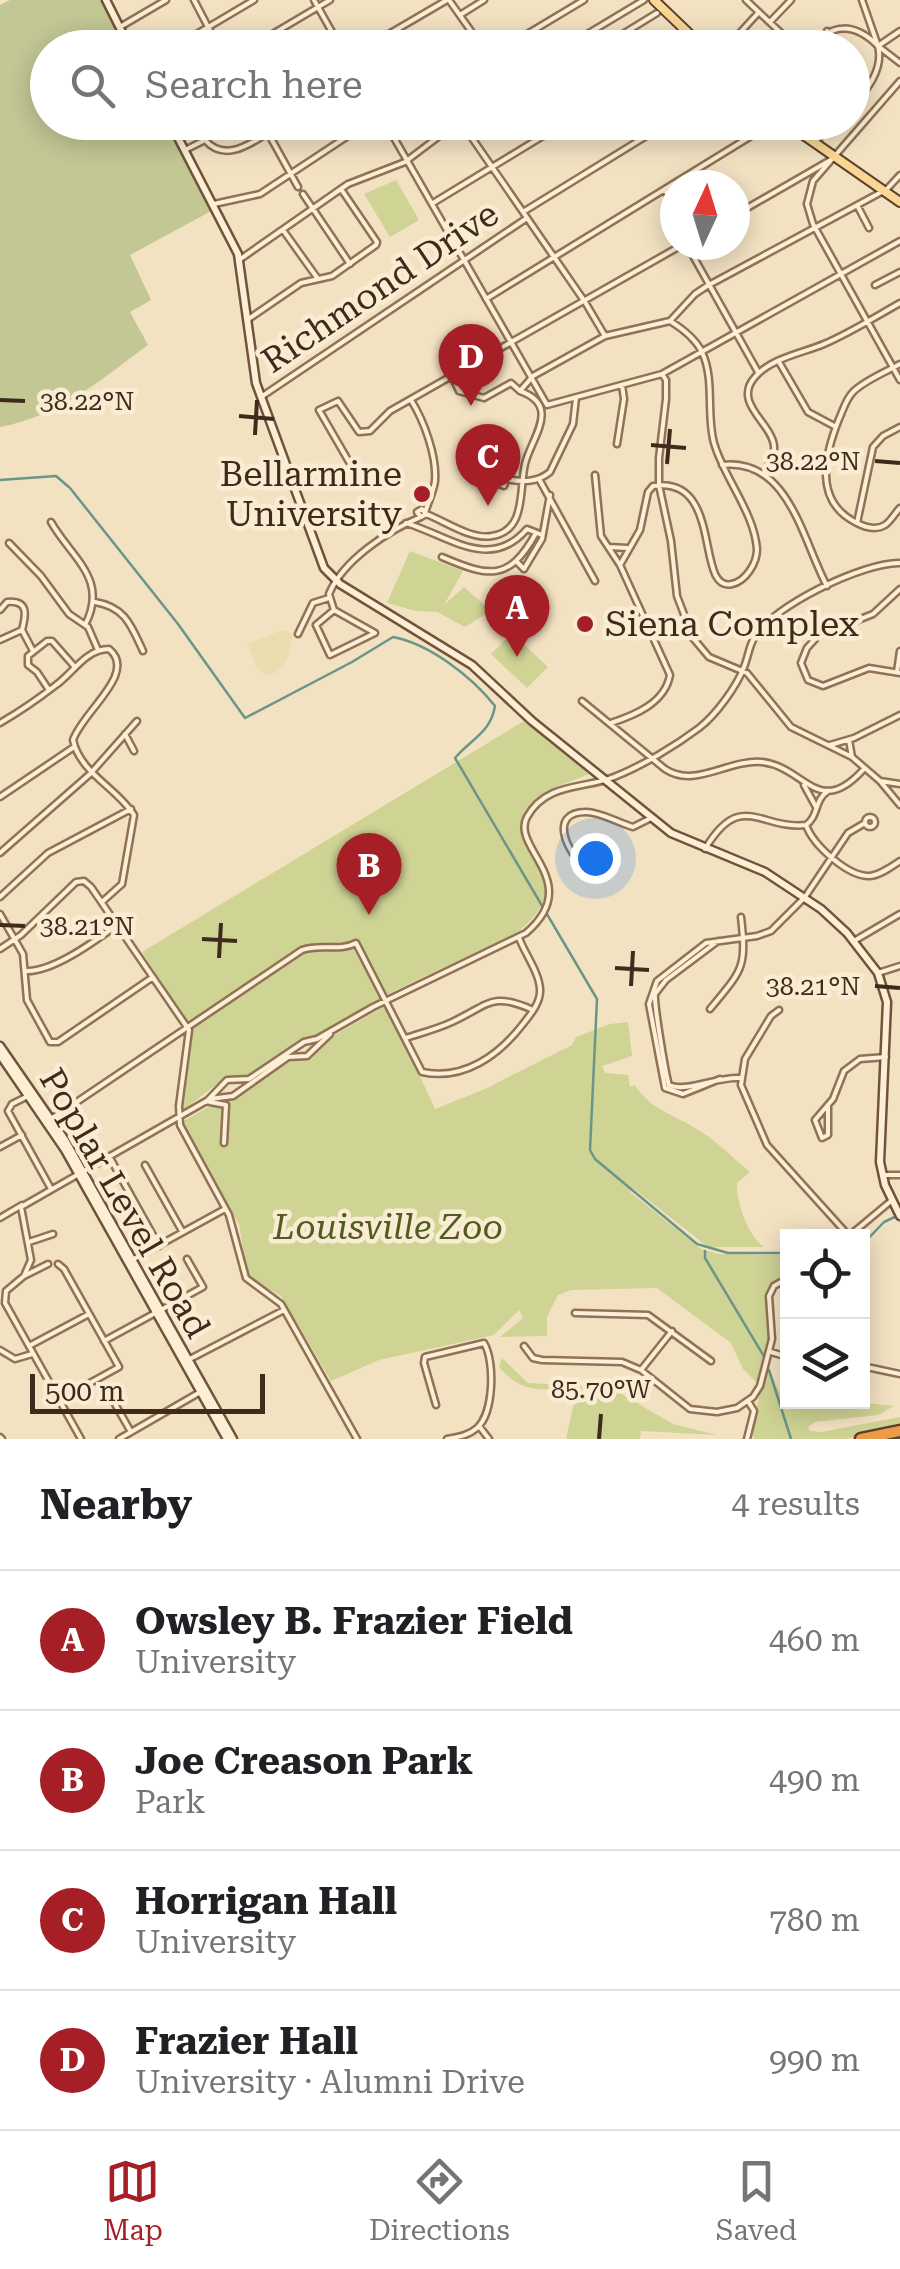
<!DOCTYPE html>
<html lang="en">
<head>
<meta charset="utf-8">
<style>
  :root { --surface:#fff; --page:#f2f2f2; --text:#202124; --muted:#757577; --line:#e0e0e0; --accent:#a61f27 }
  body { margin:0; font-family:"Roboto Serif",serif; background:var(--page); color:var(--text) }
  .controls { position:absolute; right:30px; bottom:30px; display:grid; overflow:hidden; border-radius:0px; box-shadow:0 5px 25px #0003 }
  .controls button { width:90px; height:90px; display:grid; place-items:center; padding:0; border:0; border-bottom:2px solid var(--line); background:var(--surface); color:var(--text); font:50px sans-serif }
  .compass { position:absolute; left:660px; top:170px; width:90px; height:90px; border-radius:50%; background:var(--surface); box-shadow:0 5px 25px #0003; rotate:4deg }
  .scale { position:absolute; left:30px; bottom:25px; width:235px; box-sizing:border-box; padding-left:10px; border:5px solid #3e2b1c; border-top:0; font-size:28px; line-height:35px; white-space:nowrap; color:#3e2b1c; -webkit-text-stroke:8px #f9ecd2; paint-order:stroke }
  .you { position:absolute; left:595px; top:858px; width:35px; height:35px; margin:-25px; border:8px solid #fff; border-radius:50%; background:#1a73e8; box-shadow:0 0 0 15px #1a73e833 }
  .badge { display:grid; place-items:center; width:65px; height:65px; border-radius:50%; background:var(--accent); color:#fff; font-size:32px; font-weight:700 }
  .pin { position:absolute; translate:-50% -82px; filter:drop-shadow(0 2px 5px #0008) }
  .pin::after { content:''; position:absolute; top:52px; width:35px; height:30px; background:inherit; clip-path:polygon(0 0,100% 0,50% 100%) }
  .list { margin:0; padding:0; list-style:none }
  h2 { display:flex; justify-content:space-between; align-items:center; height:130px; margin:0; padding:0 40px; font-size:42px }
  h2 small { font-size:32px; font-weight:400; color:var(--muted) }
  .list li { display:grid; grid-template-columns:65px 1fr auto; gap:30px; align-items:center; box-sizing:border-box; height:140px; padding:0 40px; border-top:2px solid var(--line) }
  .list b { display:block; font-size:38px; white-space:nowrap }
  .list p { margin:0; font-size:32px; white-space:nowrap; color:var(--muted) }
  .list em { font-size:32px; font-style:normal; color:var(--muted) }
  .icon { flex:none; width:55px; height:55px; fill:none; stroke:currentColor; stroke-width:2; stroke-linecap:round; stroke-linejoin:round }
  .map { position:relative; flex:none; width:900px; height:1439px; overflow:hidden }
  .search { position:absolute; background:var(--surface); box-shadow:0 5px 25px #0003; left:30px; right:30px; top:30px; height:110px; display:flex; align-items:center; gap:25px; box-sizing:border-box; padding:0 35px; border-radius:55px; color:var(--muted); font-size:38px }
  .sheet { height:690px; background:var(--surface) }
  nav { display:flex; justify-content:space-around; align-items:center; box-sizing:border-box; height:140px; border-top:2px solid var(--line); background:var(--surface); font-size:28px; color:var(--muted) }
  nav a { display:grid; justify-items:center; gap:5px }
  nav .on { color:var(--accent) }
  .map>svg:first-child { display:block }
  .farmland { fill:#eaddae }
  .green { fill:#cfd394 }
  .cemetery { fill:#c3c794 }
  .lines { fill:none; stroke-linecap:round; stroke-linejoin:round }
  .stream { stroke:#6a9588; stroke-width:2.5 }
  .street-casing { stroke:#907256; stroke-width:9 }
  .secondary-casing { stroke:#71533a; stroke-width:11 }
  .primary-casing { stroke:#5d402b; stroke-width:12 }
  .highway-casing { stroke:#5d402b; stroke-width:15 }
  .street { stroke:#fdefd6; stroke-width:4 }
  .secondary { stroke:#fdefd6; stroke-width:6 }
  .primary { stroke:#fad695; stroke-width:8 }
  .highway { stroke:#ec9c49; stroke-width:10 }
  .ticks { fill:none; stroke:#3e2b1c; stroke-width:4 }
  .poi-dot { fill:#a61f27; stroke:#f9ecd2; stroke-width:4 }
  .labels { text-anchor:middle; stroke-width:9; stroke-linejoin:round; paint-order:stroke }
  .street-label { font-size:35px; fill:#3e2b1c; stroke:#f9ecd2 }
  .poi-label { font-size:35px; fill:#3e2b1c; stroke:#f9ecd2; text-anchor:end }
  .park-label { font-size:35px; font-style:italic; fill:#515c20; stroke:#f9ecd2 }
  .ticks-label { font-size:25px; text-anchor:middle; fill:#3e2b1c; stroke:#f9ecd2; stroke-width:9; stroke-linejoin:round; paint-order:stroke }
</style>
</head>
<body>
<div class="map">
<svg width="900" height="1439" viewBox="0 0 900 1439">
  <rect width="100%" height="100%" fill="#f3e2c2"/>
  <path class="farmland" d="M284,630L291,633L293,638L286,661L276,673L264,675L257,668L247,643Z"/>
  <path class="green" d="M396,180L419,220L390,237L364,194Z
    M410,551L463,571L444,605L464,587L491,611L465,627L437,612L416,611L387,603Z
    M512,633L548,667L527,688L491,654Z
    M524,721L589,774L556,787L526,810C509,861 583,878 518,932L394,991L246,1077L225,1078L183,1110L193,1031L142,952Z
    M387,1005L435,1109L485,1089L572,1045L576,1037L610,1024L628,1022L632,1056L602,1066L605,1073L628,1075L630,1087L635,1085C651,1111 676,1115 700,1131C718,1142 734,1159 750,1172L737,1183C736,1202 748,1236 764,1247H708L633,1188L630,1192L701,1249L719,1254L787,1255V1277L770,1286L767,1294L771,1327L757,1383L743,1369L731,1343L657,1288L571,1290L558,1295L547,1317V1336L500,1337L523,1318L519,1310L494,1335L379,1360L331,1381L281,1296L248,1278L239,1224L182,1122Z
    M502,1358L528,1383L611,1388L673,1424L717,1435L641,1431L640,1439H566L577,1389C542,1388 524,1396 499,1367Z
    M769,1368L779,1392L787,1394L788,1402H856L894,1406L878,1415L815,1422L808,1427L810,1431L821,1432L900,1417V1429L845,1439H754L752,1432L761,1387Z"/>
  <path class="cemetery" d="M10,0H101L127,47L48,48V122L166,123L213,210L130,255L151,300L130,312L148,345C101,380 59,416 0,427V5Z"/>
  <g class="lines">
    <path class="stream" d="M0,480L56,476L70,488L178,624L245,718L352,662L393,637C430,644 472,677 495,706C491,732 471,739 455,758L597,999L590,1150L595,1159L697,1244L728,1253H788
      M862,1245L884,1222L899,1215
      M705,1251V1258L765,1358
      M769,1370L791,1439"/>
    <g class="street-casing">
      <path id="street" d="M194,0L219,48
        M314,0L341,48
        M449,0L483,48
        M746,0L797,48
        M862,0L878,46L900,63
        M460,15L484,0
        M770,22L791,0
        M120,27L166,0
        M827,31L835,48
        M878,46L900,31
        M173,48L254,0
        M249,48L330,0
        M365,48L447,0
        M504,48L584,0
        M564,48L644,0
        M600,48L657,13
        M726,48L759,12
        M810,48C832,22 855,23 878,46
        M900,81L813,181L807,204L813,224L900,380
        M852,107C867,90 884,69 878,46
        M262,122L298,187
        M385,122L547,405L662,374L900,241
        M461,122L585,302L605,336
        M535,122L544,136
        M205,140C228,167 261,136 285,122
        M205,140L208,122
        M814,142L837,122
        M187,149L205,140
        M665,190L675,208
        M303,194L350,264
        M433,203L566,122
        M214,204L260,194L369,122
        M857,205L869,228
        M523,212L669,122
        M735,215L834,158
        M283,230L318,279
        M687,245L758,372
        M239,260L348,184L405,162L458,122
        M875,285L900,272
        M486,299L774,122
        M247,320L301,283L332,276L376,245L377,242L341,189
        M779,362L808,412L836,427
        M900,364C886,372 865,380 853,392C846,399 843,410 839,419C825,454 813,500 855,522C864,527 875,531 885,525C891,521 895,513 900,508
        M662,374L666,380V399L659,458V485L671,541L677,596L693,638L709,657L747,673L791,727L852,757L880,781L900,805
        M453,378L459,391L484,398L511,383L520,391
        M261,397L527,218
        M411,400C424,421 437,456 435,481C434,491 428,502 425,513
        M617,444L624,399L622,385
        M722,465C789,457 803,542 827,586
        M352,467L319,410L338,401L359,432L370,431L390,411L682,245
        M763,474C768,466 775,457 774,446C772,423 732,403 755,377C771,358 803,353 824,344C850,333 875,317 900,303
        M506,479L498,476L496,483L504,486L506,479C522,482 537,483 550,472L573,424L576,398
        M539,479L595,581
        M596,483L595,475L601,536L620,565L670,675C665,703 635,715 611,723
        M422,509L426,514L421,517L417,512Z
        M426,514C445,521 471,540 492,536C527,531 519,488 525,464C531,438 562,406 520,391L533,376L605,336L670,321L695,294L707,286L887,189L900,175
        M51,522C72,559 109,579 85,625
        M406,523C449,536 490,572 527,529L542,535
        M857,523L873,447L883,436L900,427
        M9,543L41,576L69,614L88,627L98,650
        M609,547L627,548
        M442,557C489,577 509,582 536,533
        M517,562L524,569L542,539L550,495
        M620,565L640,530L648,492L653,486C725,475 694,593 732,584C746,581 757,563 757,549C754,512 724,478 714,443C706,414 715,380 702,352C695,338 683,329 670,321
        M900,589L873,614L818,636L807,648L801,663L808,680L823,686L869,668L900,673
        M95,602C125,607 131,625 143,651
        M0,610L7,602C29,600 26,615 22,630L33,651
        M334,610L375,633L330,655L316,625L334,610L329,594C343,560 389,530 421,517
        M298,634L313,603L329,598
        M0,640L22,630
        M897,672L900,651
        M49,690L37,672L28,665V656L47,641H52L74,666
        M582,701L665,769C695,789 728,759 762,762C805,767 818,819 863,770
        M0,723C19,712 38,699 56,685C73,673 86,649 109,649C138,673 83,711 73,740C80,773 117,788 134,815L122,884L102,902
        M125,734L134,751
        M849,740L852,757
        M830,745L854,738L900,715
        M880,781L900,784
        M804,785L816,807
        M0,797L74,747
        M865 822a5 5 0 1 1 10 0a5 5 0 1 1-10 0Z
        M806,825C813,845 848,877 870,876C880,875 891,867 900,861
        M705,849C741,789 760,830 806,825C819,816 814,800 828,791
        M0,853L90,774L137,721
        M585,867C568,854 547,812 586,812C601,812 618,823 633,827L651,818
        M0,897L48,853L131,809
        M0,914L23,954L27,1000L50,1042H58L153,977
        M718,941L666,980L655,994C654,1005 666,1076 669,1085C686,1093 718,1076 740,1078
        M854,941L900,914
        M0,949L21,935L76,882L84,881L91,887L189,1030L179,1106L180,1125L229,1215L246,1278L281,1304L357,1439
        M26,971C53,972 95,941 117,925
        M878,973L900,966
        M710,1009C742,970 747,969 741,917
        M779,1010L771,1016L745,1059L741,1085L767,1145L849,1236
        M406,1038C421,1033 437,1029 452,1022C489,1005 491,991 533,1010
        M720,1079L683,1094L665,1088L649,1004L657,981L706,943L757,936L771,931L805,897L848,833L865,823
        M26,1097L12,1104L8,1111L50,1187
        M206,1102L227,1080L249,1079L304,1042L317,1039L373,1007L526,933C585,882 510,848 527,817C546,782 585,789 614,777C642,766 675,746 699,728C716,715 737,686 744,667C748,657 749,647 754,638C772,606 864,562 900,563
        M210,1102L226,1105L224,1143
        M828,1106V1135L822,1138L815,1120L833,1099L844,1071L860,1059L886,1057
        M50,1120L302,950C320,943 339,952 356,943L422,1072C464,1081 499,1055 523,1024C531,1014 541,1002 540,989C539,972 525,954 519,938
        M0,1147L22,1135
        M109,1156L159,1246
        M145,1165L182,1231
        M882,1175H900
        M0,1218L22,1205
        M849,1236L891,1201
        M29,1242L53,1234
        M132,1260L225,1209
        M58,1264L64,1269L119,1367L59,1400
        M24,1276L48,1264
        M575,1313L648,1315L711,1361
        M104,1341L203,1287L187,1259
        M29,1346L89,1314
        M524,1346L533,1358L542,1360L622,1362L641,1370L690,1409L717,1412L737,1408L753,1397L760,1386L772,1339L769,1296L774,1286L788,1278
        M0,1350L15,1359L32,1354
        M771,1352L788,1357
        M188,1360L284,1310
        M862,1366L900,1374
        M641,1370L672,1331
        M115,1404L131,1432
        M436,1405L424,1363L425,1357L484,1343C495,1361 494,1413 477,1428C468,1436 457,1437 447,1439
        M479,1426L489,1439
        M0,1437L2,1439
        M81,1439L5,1303L6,1291L24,1276L31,1260L21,1207L210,1099L233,1096L288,1057L307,1056L330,1034
        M119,1439L202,1391
        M747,1439L754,1411L748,1401"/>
    </g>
    <g class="secondary-casing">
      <path id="secondary" d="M106,0L130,48
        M170,122L238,254L256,383L324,568L340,584L472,665L532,721L671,833L765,872L821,909L847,933L878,973L887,1002L880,1162L885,1185L900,1216
        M0,1046L65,1140L233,1439
        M0,1055L65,1150L227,1439"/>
    </g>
    <g class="primary-casing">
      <path id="primary" d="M654,0L704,48
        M785,122L900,202"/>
    </g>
    <g class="highway-casing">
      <path id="highway" d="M861,1439L900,1431"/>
    </g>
    <use href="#street" class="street"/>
    <use href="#secondary" class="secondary"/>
    <use href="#primary" class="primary"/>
    <use href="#highway" class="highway"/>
  </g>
  <path class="ticks" d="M0,400L25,401M239,416L274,419M255,435L257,400M651,445L686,448M875,461L900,463M667,464L670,429M0,925L25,926M202,939L237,941M219,958L221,923M615,968L649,970M631,986L633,951M875,986L900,988M599,1439L601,1414"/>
  <g class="poi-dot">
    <circle cx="422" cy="494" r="10"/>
    <circle cx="585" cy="624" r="10"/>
  </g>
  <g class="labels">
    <g class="street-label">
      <text transform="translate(380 287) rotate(-34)" y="12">Richmond Drive</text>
      <text transform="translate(125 1203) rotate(60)" y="12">Poplar Level Road</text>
    </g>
    <g class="poi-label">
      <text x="402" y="486">Bellarmine<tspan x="402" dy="40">University</tspan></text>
      <text x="605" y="636" text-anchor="start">Siena Complex</text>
    </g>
    <g class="park-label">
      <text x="388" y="1239">Louisville Zoo</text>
    </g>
  </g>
  <g class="ticks-label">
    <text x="87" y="410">38.22°N</text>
    <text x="813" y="470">38.22°N</text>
    <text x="87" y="935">38.21°N</text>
    <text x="813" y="995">38.21°N</text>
    <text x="601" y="1398">85.70°W</text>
  </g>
</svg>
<div class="controls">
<button><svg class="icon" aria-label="locate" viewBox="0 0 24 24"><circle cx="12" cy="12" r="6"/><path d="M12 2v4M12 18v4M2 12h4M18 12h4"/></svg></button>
<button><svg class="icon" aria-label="layers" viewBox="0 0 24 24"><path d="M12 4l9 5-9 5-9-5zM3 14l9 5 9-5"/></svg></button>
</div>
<svg class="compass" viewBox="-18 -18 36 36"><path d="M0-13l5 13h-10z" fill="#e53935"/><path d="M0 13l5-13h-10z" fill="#757577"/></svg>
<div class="scale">500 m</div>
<div class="you"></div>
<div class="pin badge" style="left:517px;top:657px">A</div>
<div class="pin badge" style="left:369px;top:915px">B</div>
<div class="pin badge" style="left:488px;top:506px">C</div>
<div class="pin badge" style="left:471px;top:406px">D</div>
<div class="search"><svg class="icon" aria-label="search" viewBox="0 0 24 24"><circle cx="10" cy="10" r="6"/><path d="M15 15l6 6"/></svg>Search here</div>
</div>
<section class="sheet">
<h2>Nearby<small>4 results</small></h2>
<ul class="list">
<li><span class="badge">A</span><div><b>Owsley B. Frazier Field</b><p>University</p></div><em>460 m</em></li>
<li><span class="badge">B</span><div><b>Joe Creason Park</b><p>Park</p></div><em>490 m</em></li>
<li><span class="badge">C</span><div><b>Horrigan Hall</b><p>University</p></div><em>780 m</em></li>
<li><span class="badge">D</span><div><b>Frazier Hall</b><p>University · Alumni Drive</p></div><em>990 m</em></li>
</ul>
</section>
<nav>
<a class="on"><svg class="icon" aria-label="map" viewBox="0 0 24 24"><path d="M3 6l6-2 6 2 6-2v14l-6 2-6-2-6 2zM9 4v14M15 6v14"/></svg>Map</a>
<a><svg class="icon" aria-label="directions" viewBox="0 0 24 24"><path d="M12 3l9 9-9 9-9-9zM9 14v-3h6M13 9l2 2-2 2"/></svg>Directions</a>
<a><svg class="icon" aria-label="saved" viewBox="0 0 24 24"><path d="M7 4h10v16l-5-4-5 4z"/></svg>Saved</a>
</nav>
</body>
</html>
